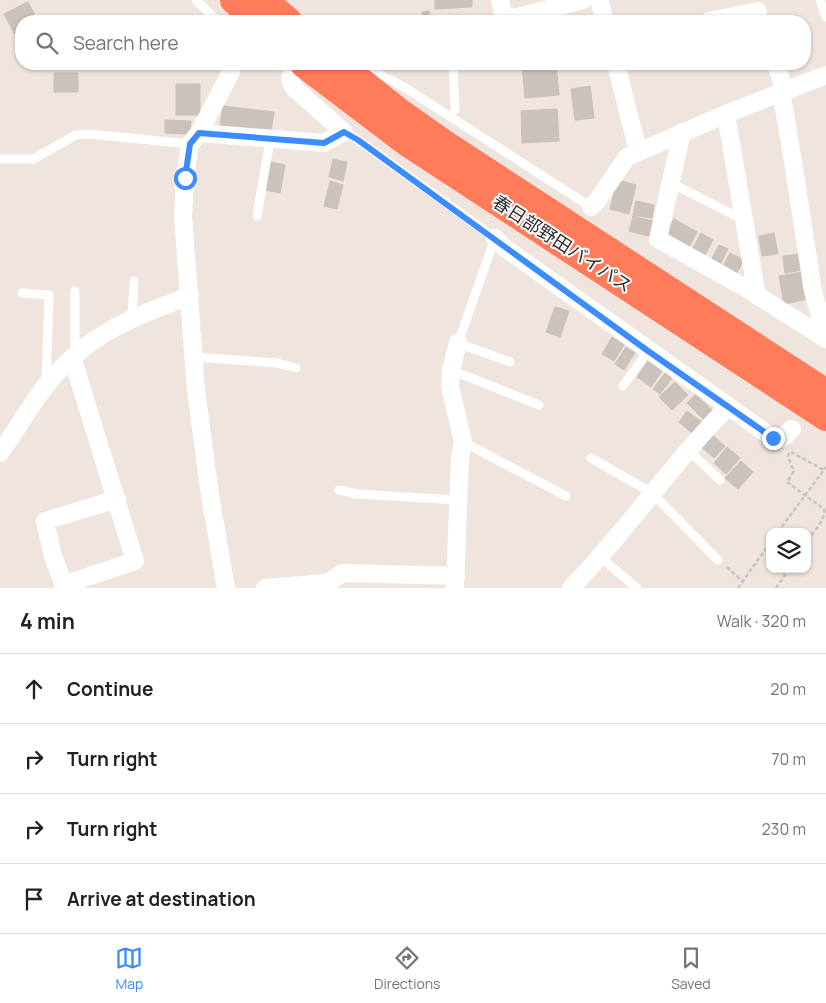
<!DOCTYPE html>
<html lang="en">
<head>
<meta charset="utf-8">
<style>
  :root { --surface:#fff; --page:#f6f6f6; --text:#202124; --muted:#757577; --line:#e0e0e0; --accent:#3b8cff }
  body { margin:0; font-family:Manrope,"Noto Sans JP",sans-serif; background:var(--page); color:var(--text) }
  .controls { position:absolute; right:15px; bottom:15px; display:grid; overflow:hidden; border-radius:10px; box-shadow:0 1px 4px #0004 }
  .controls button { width:45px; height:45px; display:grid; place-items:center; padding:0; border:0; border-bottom:1px solid var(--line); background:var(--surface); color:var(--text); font:25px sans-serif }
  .stop { position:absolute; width:15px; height:15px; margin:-11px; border:4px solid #3b8cff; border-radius:50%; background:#fff }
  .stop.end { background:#3b8cff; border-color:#fff; box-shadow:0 1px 5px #0008 }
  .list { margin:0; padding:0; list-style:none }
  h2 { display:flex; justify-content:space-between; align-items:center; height:65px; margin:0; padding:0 20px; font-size:21px }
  h2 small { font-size:16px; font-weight:400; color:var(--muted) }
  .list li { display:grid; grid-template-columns:32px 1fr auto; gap:15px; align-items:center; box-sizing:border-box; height:70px; padding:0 20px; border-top:1px solid var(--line) }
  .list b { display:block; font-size:19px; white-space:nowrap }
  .list em { font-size:16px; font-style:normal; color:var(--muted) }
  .icon { flex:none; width:28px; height:28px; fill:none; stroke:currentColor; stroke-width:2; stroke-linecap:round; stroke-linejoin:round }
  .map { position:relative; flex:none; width:826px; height:588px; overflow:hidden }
  .search { position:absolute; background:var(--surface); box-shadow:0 1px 4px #0004; left:15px; right:15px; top:15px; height:55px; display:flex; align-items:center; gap:12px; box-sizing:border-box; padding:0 18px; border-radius:20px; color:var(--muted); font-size:19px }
  .sheet { height:345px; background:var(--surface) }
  nav { display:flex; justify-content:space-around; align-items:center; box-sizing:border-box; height:70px; border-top:1px solid var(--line); background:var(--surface); font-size:14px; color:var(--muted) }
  nav a { display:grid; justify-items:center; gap:2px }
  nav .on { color:var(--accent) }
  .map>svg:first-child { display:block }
  .building { fill:#cbc2bc; stroke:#cbbfb7 }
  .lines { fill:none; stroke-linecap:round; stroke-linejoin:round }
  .path { stroke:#c4c4c4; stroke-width:2.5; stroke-dasharray:4 2.5; stroke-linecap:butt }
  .lane { stroke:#fff; stroke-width:9 }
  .street { stroke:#fff; stroke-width:18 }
  .highway { stroke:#ff7b59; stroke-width:28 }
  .route { stroke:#3b8cff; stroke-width:6 }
  .labels { text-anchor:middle; stroke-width:4; stroke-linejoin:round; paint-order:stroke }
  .street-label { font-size:18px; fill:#2d2d2d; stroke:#fff }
</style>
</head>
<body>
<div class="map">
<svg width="826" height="588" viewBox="0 0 826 588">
  <rect width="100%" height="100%" fill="#efe4de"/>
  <path class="building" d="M435,0H472V7L435,9Z
    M28,2L38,21H21V46L4,14Z
    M429,11L430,20L423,21L422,12Z
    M522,64H556L559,95L525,98Z
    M54,73H78V92H54Z
    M176,84H200V115H176Z
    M590,86L594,118L575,120L571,89Z
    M223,106L274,112L271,132L220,127Z
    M557,109L559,141L522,143L521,111Z
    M165,120L191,121L190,134L165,133Z
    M333,159L347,162L343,181L329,177Z
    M270,162L285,165L280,193L265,190Z
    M617,180L636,185L629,214L610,209Z
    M330,181L343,185L337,209L324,206Z
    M636,201L654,205L652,218L633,215Z
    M633,216L656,222L653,237L629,231Z
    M674,219L697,232L689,247L666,234Z
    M701,233L713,240L704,257L692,250Z
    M774,233L778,254L762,256L759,236Z
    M719,245L728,249L720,265L711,260Z
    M730,253L744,260L737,273L723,266Z
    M800,254L802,270L785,273L783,256Z
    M803,272L808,299L784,304L779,276Z
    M555,307L569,311L560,337L546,332Z
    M612,337L624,345L614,361L602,354Z
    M626,347L635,353L624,370L615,364Z
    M648,361L662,371L651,387L637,377Z
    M665,373L672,378L660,394L653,389Z
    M675,382L688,395L672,410L659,397Z
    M696,394L712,410L703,419L687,403Z
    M687,411L702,422L693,434L679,422Z
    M710,433L725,446L714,458L699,445Z
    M727,447L740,458L726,474L714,463Z
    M741,461L753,472L738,489L725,478Z"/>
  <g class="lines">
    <path class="path" d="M791,452L824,470
      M789,453L788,457L794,471L787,482L824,509C826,520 813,532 807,541
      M778,532L826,467
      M727,567L742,581
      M738,588L770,543
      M776,588L789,569"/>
    <path class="lane" d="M196,0L217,21
      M820,0L826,17
      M453,64L455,110
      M371,70L404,87L591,207L590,210
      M344,132L358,140L495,238L458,343L510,362
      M0,159H33L76,135L89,134L190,144
      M671,183L744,220
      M257,216L270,140
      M22,293L49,295L46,383
      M132,318L134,281
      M75,354V291
      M194,357L277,363L296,368
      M451,370L539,405
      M623,386L648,351
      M463,442L566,496
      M688,450L720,480
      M591,458L652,493L718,560
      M339,490L357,494L458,500
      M600,557L637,588"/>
    <path class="street" d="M500,0L504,19L518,17L583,0
      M599,0L605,21
      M709,21L758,11
      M616,64L638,151
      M776,64L785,91
      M780,93L783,103C794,164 803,225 812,286C815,303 823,317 821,335
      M726,114L757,296
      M682,132L658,239L744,287L826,339
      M199,133L231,72L233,64
      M591,207L597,201L627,157L726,114L826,75
      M495,238L505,248L773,438L781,439L792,429
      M0,453C17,430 30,405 48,383C88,334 132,317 190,296
      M63,585L135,561L72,357
      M65,588L53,556L45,521L117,499
      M226,588L210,495L196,390L183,216L185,177L190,144L199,133L324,143L344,132L295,89C286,78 291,75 298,64
      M265,588L327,583L343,573L456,576
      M455,588L460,457L463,442L450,386L451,370L458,343
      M571,588C627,531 672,463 729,406"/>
    <path class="highway" d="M234,0L257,21
      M263,0L288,21
      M304,64L408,143L826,417
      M339,64L399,112L443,143L826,393"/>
  </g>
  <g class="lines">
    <path class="route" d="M185,178L190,144L199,133L324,143L344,132L358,140L648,351L773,438"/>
  </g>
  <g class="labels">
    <g class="street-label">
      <text transform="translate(562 244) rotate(33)" y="6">春日部野田バイパス</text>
    </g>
  </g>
</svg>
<div class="controls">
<button><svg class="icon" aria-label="layers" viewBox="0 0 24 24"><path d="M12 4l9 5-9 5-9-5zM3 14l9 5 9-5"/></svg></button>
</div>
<div class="stop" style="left:185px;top:178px"></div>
<div class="stop end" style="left:773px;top:438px"></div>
<div class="search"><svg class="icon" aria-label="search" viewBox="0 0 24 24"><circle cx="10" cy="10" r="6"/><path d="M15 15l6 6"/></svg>Search here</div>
</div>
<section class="sheet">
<h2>4 min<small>Walk · 320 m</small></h2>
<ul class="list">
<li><svg class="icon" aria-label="ahead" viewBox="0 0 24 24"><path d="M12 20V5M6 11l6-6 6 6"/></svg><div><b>Continue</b></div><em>20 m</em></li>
<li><svg class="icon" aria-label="right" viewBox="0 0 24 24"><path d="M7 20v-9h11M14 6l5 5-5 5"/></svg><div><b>Turn right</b></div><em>70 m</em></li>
<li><svg class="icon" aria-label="right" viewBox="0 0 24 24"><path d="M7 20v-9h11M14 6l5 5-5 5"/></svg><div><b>Turn right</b></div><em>230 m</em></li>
<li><svg class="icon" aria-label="arrive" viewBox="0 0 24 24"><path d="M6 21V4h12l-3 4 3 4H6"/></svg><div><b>Arrive at destination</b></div></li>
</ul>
</section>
<nav>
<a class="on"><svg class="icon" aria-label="map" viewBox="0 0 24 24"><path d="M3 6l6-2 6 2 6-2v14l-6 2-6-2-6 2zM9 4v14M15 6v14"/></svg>Map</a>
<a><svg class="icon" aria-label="directions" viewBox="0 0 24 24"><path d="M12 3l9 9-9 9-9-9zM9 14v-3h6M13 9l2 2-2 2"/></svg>Directions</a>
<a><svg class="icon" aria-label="saved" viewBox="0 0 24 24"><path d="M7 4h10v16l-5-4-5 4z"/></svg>Saved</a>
</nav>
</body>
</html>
